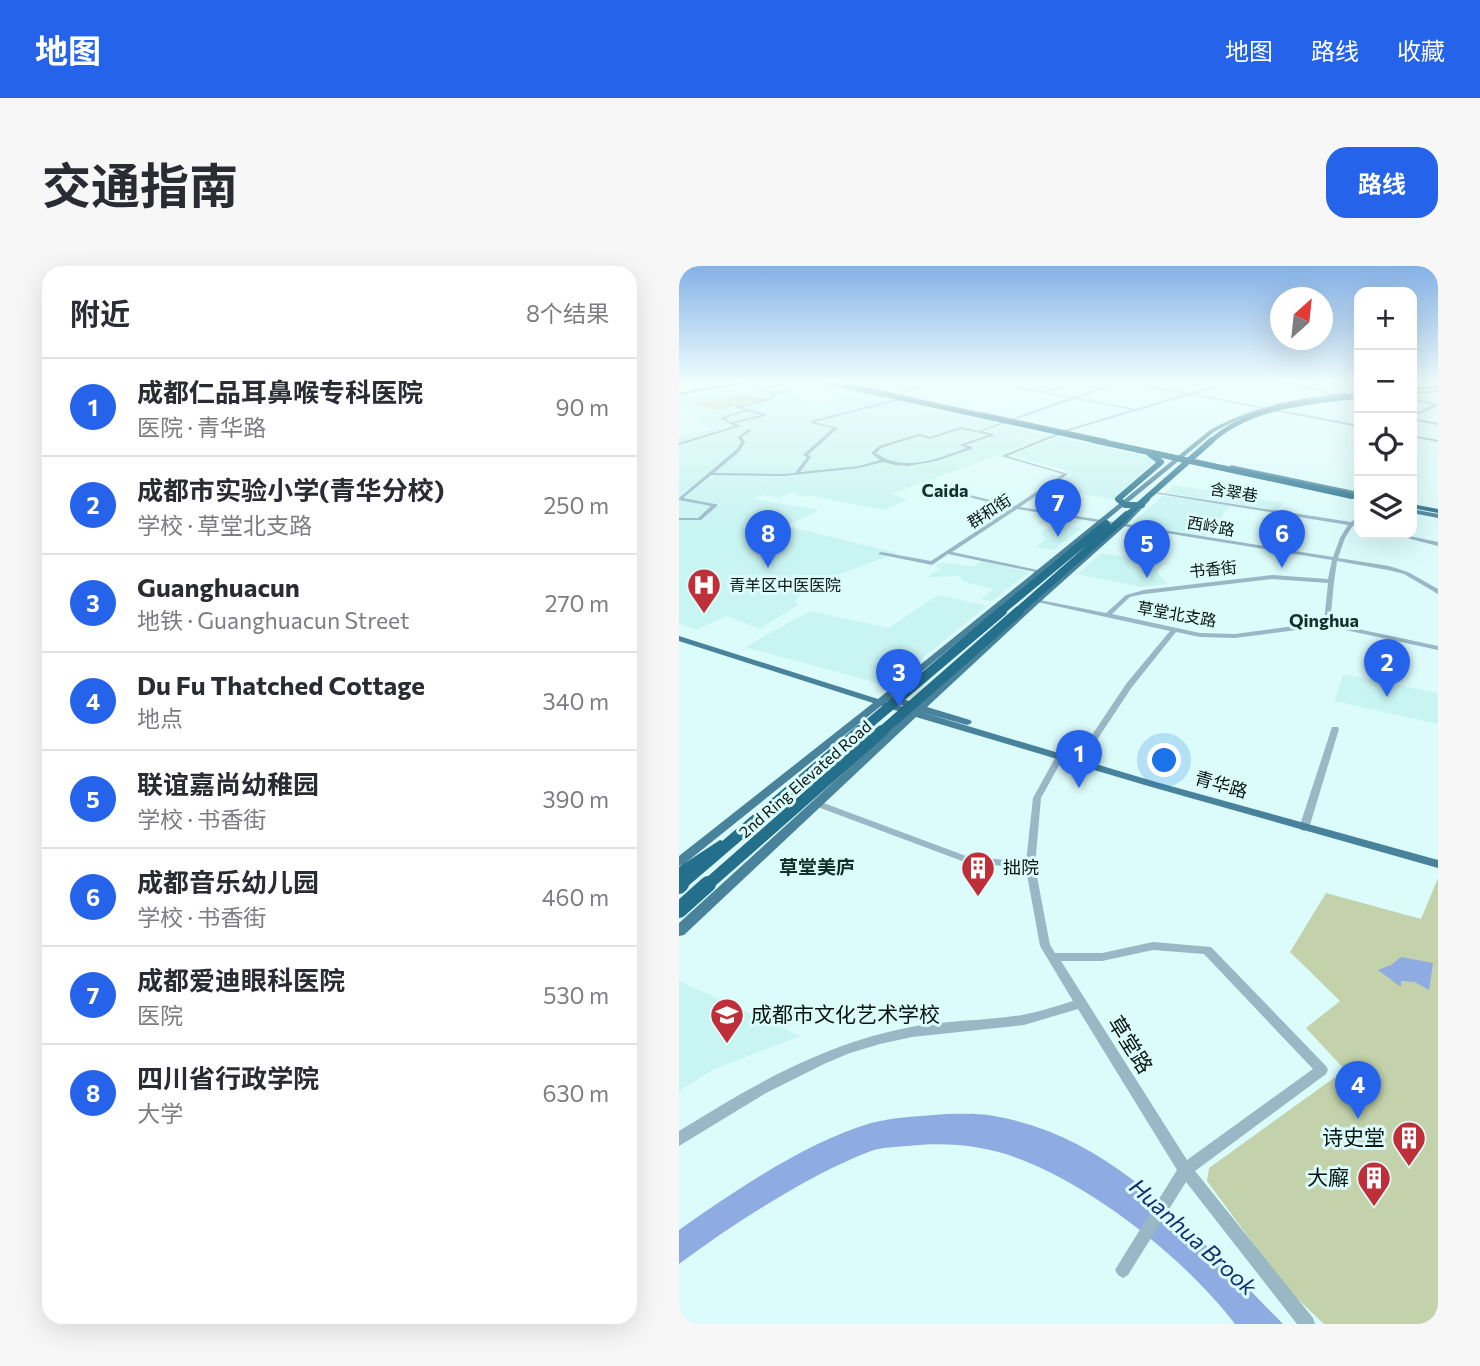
<!DOCTYPE html>
<html lang="zh">
<head>
<meta charset="utf-8">
<style>
  :root { --surface:#fff; --page:#f7f7f7; --text:#2b2b33; --muted:#7c7c81; --line:#e1e1e2; --accent:#2563eb }
  body { margin:0; font-family:Commissioner,"Noto Sans SC",sans-serif; background:var(--page); color:var(--text) }
  .controls { position:absolute; right:21px; top:21px; display:grid; overflow:hidden; border-radius:14px; box-shadow:0 7px 28px #0002 }
  .controls button { width:63px; height:63px; display:grid; place-items:center; padding:0; border:0; border-bottom:2px solid var(--line); background:var(--surface); color:var(--text); font:35px sans-serif }
  .compass { position:absolute; left:591px; top:21px; width:63px; height:63px; border-radius:50%; background:var(--surface); box-shadow:0 7px 28px #0002; rotate:27deg }
  .you { position:absolute; left:486px; top:495px; width:24px; height:24px; margin:-18px; border:5px solid #fff; border-radius:50%; background:#1a73e8; box-shadow:0 0 0 10px #1a73e833 }
  .badge { display:grid; place-items:center; width:46px; height:46px; border-radius:50%; background:var(--accent); color:#fff; font-size:23px; font-weight:700 }
  .pin { position:absolute; translate:-50% -58px; filter:drop-shadow(0 2px 4px #0008) }
  .pin::after { content:''; position:absolute; top:37px; width:24px; height:21px; background:inherit; clip-path:polygon(0 0,100% 0,50% 100%) }
  .list { margin:0; padding:0; list-style:none }
  h2 { display:flex; justify-content:space-between; align-items:center; height:91px; margin:0; padding:0 28px; font-size:30px }
  h2 small { font-size:23px; font-weight:400; color:var(--muted) }
  .list li { display:grid; grid-template-columns:46px 1fr auto; gap:21px; align-items:center; box-sizing:border-box; height:98px; padding:0 28px; border-top:2px solid var(--line) }
  .list b { display:block; font-size:26px; white-space:nowrap }
  .list p { margin:0; font-size:23px; white-space:nowrap; color:var(--muted) }
  .list em { font-size:23px; font-style:normal; color:var(--muted) }
  .icon { flex:none; width:38px; height:38px; fill:none; stroke:currentColor; stroke-width:2; stroke-linecap:round; stroke-linejoin:round }
  .map { position:relative; flex:none; width:759px; height:1058px; overflow:hidden; border-radius:21px }
  header { display:flex; align-items:center; gap:42px; box-sizing:border-box; height:98px; padding:0 35px; background:var(--accent); color:#fff }
  header strong { font-size:33px }
  nav { display:flex; gap:38px; margin-inline-start:auto; font-size:24px }
  .intro { display:flex; align-items:center; justify-content:space-between; box-sizing:border-box; height:168px; padding:0 42px }
  h1 { margin:0; font-size:49px }
  .button { padding:18px 32px; border-radius:21px; background:var(--accent); color:#fff; font-size:24px; font-weight:700 }
  main { display:flex; gap:42px; padding:0 42px }
  aside { flex:1; background:var(--surface); border-radius:21px; box-shadow:0 7px 28px #0002 }
  .map>svg:first-child { display:block }
  .built { fill:#c8f4f2 }
  .green { fill:#c3d2aa }
  .water { fill:#8face2 }
  .lines { fill:none; stroke-linecap:round; stroke-linejoin:round }
  .minor { fill:#99b7c5; fill-rule:evenodd }
  .major { fill:#48829b; fill-rule:evenodd }
  .highway { fill:#246f8c; fill-rule:evenodd }
  .highway-bridge-far5 { stroke:#246f8c; stroke-width:5 }
  .highway-bridge-far4 { stroke:#246f8c; stroke-width:6 }
  .highway-bridge-far3 { stroke:#246f8c; stroke-width:8 }
  .highway-bridge-far2 { stroke:#246f8c; stroke-width:10 }
  .highway-bridge-far1 { stroke:#246f8c; stroke-width:12 }
  .highway-bridge { stroke:#246f8c; stroke-width:16 }
  .labels { text-anchor:middle; stroke-width:6; stroke-linejoin:round; paint-order:stroke }
  .far-street-label { font-size:16px; fill:#081414; stroke:#dbfcfb }
  .far-poi-label { font-size:16px; fill:#081414; stroke:#dbfcfb; text-anchor:start }
  .far-quarter-label { font-size:18px; font-weight:bold; fill:#13302f; stroke:#dbfcfb }
  .street-label { font-size:18px; fill:#081414; stroke:#dbfcfb }
  .poi-label { font-size:18px; fill:#081414; stroke:#dbfcfb; text-anchor:start }
  .neighbourhood-label { font-size:19px; font-weight:bold; fill:#13302f; stroke:#dbfcfb }
  .near-poi-label { font-size:21px; fill:#081414; stroke:#dbfcfb; text-anchor:end }
  .near-street-label { font-size:21px; fill:#081414; stroke:#dbfcfb }
  .near-water-label { font-size:23px; font-style:italic; fill:#123170; stroke:#dbfcfb }
</style>
</head>
<body>
<header>
<strong>地图</strong>
<nav><a>地图</a><a>路线</a><a>收藏</a></nav>
</header>
<div class="intro"><h1>交通指南</h1><a class="button">路线</a></div>
<main>
<aside>
<h2>附近<small>8个结果</small></h2>
<ul class="list">
<li><span class="badge">1</span><div><b>成都仁品耳鼻喉专科医院</b><p>医院 · 青华路</p></div><em>90 m</em></li>
<li><span class="badge">2</span><div><b>成都市实验小学(青华分校)</b><p>学校 · 草堂北支路</p></div><em>250 m</em></li>
<li><span class="badge">3</span><div><b>Guanghuacun</b><p>地铁 · Guanghuacun Street</p></div><em>270 m</em></li>
<li><span class="badge">4</span><div><b>Du Fu Thatched Cottage</b><p>地点</p></div><em>340 m</em></li>
<li><span class="badge">5</span><div><b>联谊嘉尚幼稚园</b><p>学校 · 书香街</p></div><em>390 m</em></li>
<li><span class="badge">6</span><div><b>成都音乐幼儿园</b><p>学校 · 书香街</p></div><em>460 m</em></li>
<li><span class="badge">7</span><div><b>成都爱迪眼科医院</b><p>医院</p></div><em>530 m</em></li>
<li><span class="badge">8</span><div><b>四川省行政学院</b><p>大学</p></div><em>630 m</em></li>
</ul>
</aside>
<div class="map">
<svg width="759" height="1058" viewBox="0 0 759 1058">
  <rect width="100%" height="100%" fill="#dbfcfb"/>
  <path class="built" d="M79,115H125L152,121L113,130L138,137L181,127L372,170L212,228L229,234L204,244L133,230L120,231L115,226L100,232L85,229L74,233L140,244L107,260L218,287L150,312L122,328L115,336L120,338L81,363L48,350L17,364L0,357V171L31,164L0,137V131Z
    M379,171L475,192L477,195L434,233L372,223L392,209L387,204L331,189Z
    M495,219L565,230L605,237L598,244L486,227Z
    M484,230H489L552,239L526,270L456,258L454,256Z
    M377,257L403,262L375,284L357,281L367,273L363,269L364,265Z
    M422,287L485,297L478,306L488,318L462,321L399,308Z
    M303,295L350,306L313,335L302,333L314,323L283,315L281,310L248,311L261,303L256,300L263,296L294,301Z
    M259,329L308,340L216,414L199,417L66,381L131,345L210,362Z
    M664,408L759,427V458L655,435Z
    M0,715L121,770L33,804L0,825Z"/>
  <path class="green" d="M66,128L87,133L36,144L16,138Z
    M759,612V1058H645L607,1022L528,915L530,902L666,804L627,762L661,735L611,686L647,627L742,653Z"/>
  <path class="water" d="M722,691L754,697L750,724L736,716L722,715V721L699,704L712,699Z
    M267,848C282,848 299,847 315,850C439,871 520,974 604,1058H556C506,993 416,921 338,892C303,879 266,876 229,880C217,881 203,881 192,885C131,908 52,959 0,998V964C54,926 129,875 192,857C216,851 242,850 267,848Z"/>
  <g class="lines">
    <path class="minor" d="M132,115H139L208,131L206,132Z
      M263,115H269L222,127L220,126Z
      M303,115H311L395,131L440,115H450L510,127L549,115H554L515,128L680,159V161L511,129L386,166V164L453,144L395,133L303,165L316,169L286,179L293,181V183L257,195L229,200L216,199L204,196L180,202L105,210L32,209L4,232L36,238H38V240L22,254H0V252H19L32,240L0,234V232L58,183L62,176L59,171L70,163L73,164L63,171L66,176L61,185L35,207L105,208L116,207L128,191L125,190V188L154,162L132,157V155L220,132L221,134L136,156L159,162L129,189L132,191L121,206L180,200L201,194L192,187L200,180L240,168L251,171L282,161L299,165L391,132ZM444,116L506,128L456,143L399,132ZM282,163L310,169L280,179L288,182C257,193 225,207 197,187L202,182L240,170L251,173Z
      M396,115H401L369,126L366,125Z
      M600,115H609L658,129L656,130L605,116L586,118Z
      M661,115L680,116V118L662,116Z
      M747,115L759,116V118L748,116Z
      M100,118L117,123L97,129L92,134L62,141L87,148V150L56,157L62,160L0,179V177L56,160L41,152L66,144L57,142V140L90,132L94,128L78,124V122ZM99,120L111,123L96,127L83,123ZM69,145L82,149L52,156L46,152Z
      M198,123L325,151L327,152L325,153L197,125Z
      M733,132L759,138V140L733,151V149L754,139L733,134Z
      M733,152L759,157V159L733,154Z
      M379,167L380,169L328,190L389,208L341,241L654,291L661,272L669,259L474,227L476,226L672,256L680,250V254L677,257L680,258V260H674L673,261L666,272L659,292L710,300L729,306L759,323V328L725,308L709,304L658,295L655,316L651,357L759,380V384L648,360L556,372L521,371L497,366L453,421L406,492H400L399,490L447,418L491,365L358,336L356,335V333L427,347L447,329L465,324L593,309L649,313L653,294L338,243L273,286L359,304L362,306L361,307L269,288L253,299L199,288L202,286L252,295L333,242L246,220V218L336,240L384,208L322,190ZM593,313L649,317L645,356L556,368L521,367L433,348L451,331L465,328Z
      M733,169L759,174V176L733,171Z
      M712,268H721L759,276V280Z
      M653,461H659L660,463L630,562L625,565L622,564L620,562Z
      M381,483H387L388,485L362,532L356,600L371,679L376,687H423L474,676L532,681L647,800L649,804L647,808L516,905L634,1052L636,1058H618L507,916L449,1009L444,1012L439,1009L436,1004L439,999L498,904L399,743L345,759L233,771L201,778L171,787L145,798L87,827L0,880V865C72,820 146,777 232,761C268,754 306,755 343,749C360,746 377,740 394,735L361,680L347,603L283,595L136,540L135,538L139,535L142,536L287,590L347,596L354,532ZM474,684L525,688L634,803L508,894L382,695H423Z"/>
    <path class="major" d="M68,115H78L0,129V127Z
      M759,124V126L733,128V126Z
      M667,127L668,129C619,136 579,141 535,166L213,430L240,438L355,332L443,257L467,232H471V234L447,259L361,336L248,441L291,454L293,456L291,458L288,459L242,446L477,516L759,594V602L469,520L237,451L5,669L0,670V657L229,448L202,440L4,599L0,600V590L194,437L0,375V370L199,433L531,164C574,140 619,132 667,127ZM207,435H208L235,443L234,444Z
      M680,131V133L659,134L661,133Z
      M302,146L427,173L429,174L427,175L301,148Z
      M552,199L680,226V230L550,202Z
      M733,243L759,248V252L733,247Z"/>
    <path class="highway" d="M759,120V122L733,124V122Z
      M187,121L214,127L216,128L214,129L187,123Z
      M680,127V129H662L664,128Z
      M674,227H680V231L674,229Z
      M733,238L759,243V247L733,242Z
      M41,574L46,576L48,579L46,582L0,613V601Z"/>
    <path class="highway-bridge-far5" d="M143,115L423,176
      M531,176C570,141 622,137 672,131"/>
    <path class="highway-bridge-far4" d="M414,174L673,230
      M463,239H446L439,233L482,196L471,188
      M446,251L533,174"/>
    <path class="highway-bridge-far3" d="M321,346L427,258
      M338,346L448,249"/>
    <path class="highway-bridge-far2" d="M179,467L323,345
      M201,467L340,345"/>
    <path class="highway-bridge-far1" d="M0,620L181,465
      M27,620L203,465"/>
    <path class="highway-bridge" d="M0,620L2,618
      M0,644L29,618"/>
  </g>
  <linearGradient id="sky" x2="0" y2="1"><stop stop-color="#84b1e6"/><stop offset="0.44" stop-color="#effefd"/><stop offset="1" stop-color="#effefd" stop-opacity="0"/></linearGradient>
  <rect width="759" height="263" fill="url(#sky)"/>
  <defs>
    <g id="hospital-pin" transform="scale(1.75)"><path d="M0 17L-7.5 6A9.5 9.5 0 1 1 7.5 6Z" fill="#bf2f39" stroke="#dbfcfb"/><path d="M-5-5h3v3.5h4V-5h3V5h-3V1.5h-4V5h-3Z" fill="#fff"/></g>
    <g id="building-pin" transform="scale(1.75)"><path d="M0 17L-7.5 6A9.5 9.5 0 1 1 7.5 6Z" fill="#bf2f39" stroke="#dbfcfb"/><path d="M-4-6H4V6H1V3H-1V6H-4ZM-2.5-4.3h1.7v1.8h-1.7ZM.8-4.3h1.7v1.8H.8ZM-2.5-1h1.7V.8h-1.7ZM.8-1h1.7V.8H.8Z" fill="#fff"/></g>
    <g id="school-pin" transform="scale(1.75)"><path d="M0 17L-7.5 6A9.5 9.5 0 1 1 7.5 6Z" fill="#bf2f39" stroke="#dbfcfb"/><path d="M0-5L7-2L0 1L-7-2ZM-4 1L0 2.5L4 1V4Q0 6-4 4Z" fill="#fff"/></g>
  </defs>
  <g fill-rule="evenodd">
    <use href="#hospital-pin" x="25" y="319"/>
    <use href="#building-pin" x="299" y="602"/>
    <use href="#school-pin" x="48" y="749"/>
    <use href="#building-pin" x="730" y="872"/>
    <use href="#building-pin" x="695" y="912"/>
  </g>
  <g class="labels">
    <g class="far-street-label">
      <text transform="translate(555 226) rotate(9)" y="6">含翠巷</text>
      <text transform="translate(310 245) rotate(-33)" y="6">群和街</text>
      <text transform="translate(532 260) rotate(10)" y="6">西岭路</text>
      <text transform="translate(534 303) rotate(-6)" y="6">书香街</text>
      <text transform="translate(498 348) rotate(10)" y="6">草堂北支路</text>
      <text transform="translate(126 513) rotate(-41)" y="6">2nd Ring Elevated Road</text>
    </g>
    <g class="far-poi-label">
      <text x="50" y="325">青羊区中医医院</text>
    </g>
    <g class="far-quarter-label">
      <text x="266" y="231">Caida</text>
      <text x="645" y="361">Qinghua</text>
    </g>
    <g class="street-label">
      <text transform="translate(542 519) rotate(16)" y="6">青华路</text>
    </g>
    <g class="poi-label">
      <text x="324" y="608">拙院</text>
    </g>
    <g class="neighbourhood-label">
      <text x="138" y="608">草堂美庐</text>
    </g>
    <g class="near-poi-label">
      <text x="72" y="756" text-anchor="start">成都市文化艺术学校</text>
      <text x="706" y="879">诗史堂</text>
      <text x="670" y="919">大廨</text>
    </g>
    <g class="near-street-label">
      <text transform="translate(451 779) rotate(58)" y="7">草堂路</text>
    </g>
    <g class="near-water-label">
      <text transform="translate(514 971) rotate(42)" y="8">Huanhua Brook</text>
    </g>
  </g>
</svg>
<div class="controls">
<button>+</button>
<button>−</button>
<button><svg class="icon" aria-label="locate" viewBox="0 0 24 24"><circle cx="12" cy="12" r="6"/><path d="M12 2v4M12 18v4M2 12h4M18 12h4"/></svg></button>
<button><svg class="icon" aria-label="layers" viewBox="0 0 24 24"><path d="M12 4l9 5-9 5-9-5zM3 14l9 5 9-5"/></svg></button>
</div>
<svg class="compass" viewBox="-18 -18 36 36"><path d="M0-13l5 13h-10z" fill="#e53935"/><path d="M0 13l5-13h-10z" fill="#7c7c81"/></svg>
<div class="you"></div>
<div class="pin badge" style="left:400px;top:522px">1</div>
<div class="pin badge" style="left:708px;top:431px">2</div>
<div class="pin badge" style="left:220px;top:441px">3</div>
<div class="pin badge" style="left:679px;top:853px">4</div>
<div class="pin badge" style="left:468px;top:312px">5</div>
<div class="pin badge" style="left:603px;top:302px">6</div>
<div class="pin badge" style="left:379px;top:271px">7</div>
<div class="pin badge" style="left:89px;top:302px">8</div>
</div>
</main>
</body>
</html>
